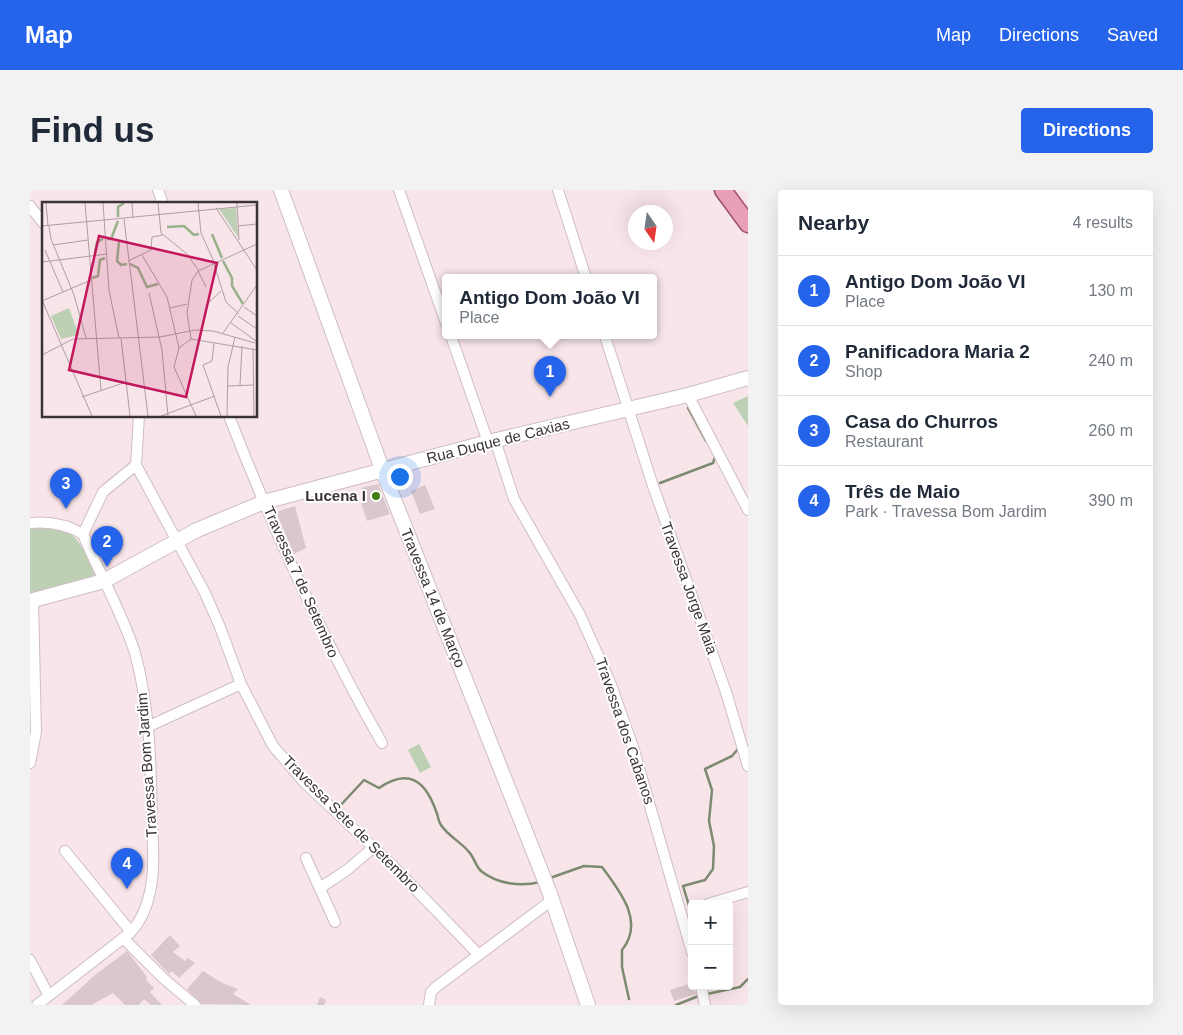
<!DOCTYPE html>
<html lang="en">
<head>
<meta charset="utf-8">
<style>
  :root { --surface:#fff; --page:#f2f2f3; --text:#1f2937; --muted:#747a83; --line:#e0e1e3; --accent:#2563eb }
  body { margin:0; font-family:Helvetica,sans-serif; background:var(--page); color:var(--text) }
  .controls { position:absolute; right:15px; bottom:15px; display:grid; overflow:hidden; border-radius:5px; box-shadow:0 5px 20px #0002 }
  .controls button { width:45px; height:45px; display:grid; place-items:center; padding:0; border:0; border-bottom:1px solid var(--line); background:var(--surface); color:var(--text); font:25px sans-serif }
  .compass { position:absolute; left:598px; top:15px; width:45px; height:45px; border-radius:50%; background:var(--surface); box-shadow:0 5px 20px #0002; rotate:167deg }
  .you { position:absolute; left:369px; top:286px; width:18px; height:18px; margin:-12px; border:4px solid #fff; border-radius:50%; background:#1a73e8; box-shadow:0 0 0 8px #1a73e833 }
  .badge { display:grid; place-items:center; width:32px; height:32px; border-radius:50%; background:var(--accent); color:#fff; font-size:16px; font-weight:700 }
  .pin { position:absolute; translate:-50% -41px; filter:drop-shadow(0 1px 2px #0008) }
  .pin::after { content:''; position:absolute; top:26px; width:18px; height:15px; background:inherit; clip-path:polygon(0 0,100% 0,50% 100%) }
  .popup { position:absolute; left:412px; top:84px; width:215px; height:65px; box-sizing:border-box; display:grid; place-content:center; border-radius:5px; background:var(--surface); filter:drop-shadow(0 1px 4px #0005); font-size:16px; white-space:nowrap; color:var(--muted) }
  .popup b { font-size:19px; color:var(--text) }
  .popup::after { content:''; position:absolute; left:50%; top:100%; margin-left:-10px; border:10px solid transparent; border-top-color:var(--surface) }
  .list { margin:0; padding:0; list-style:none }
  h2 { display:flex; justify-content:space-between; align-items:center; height:65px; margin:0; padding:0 20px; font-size:21px }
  h2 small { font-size:16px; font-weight:400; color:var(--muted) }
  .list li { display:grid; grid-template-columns:32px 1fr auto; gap:15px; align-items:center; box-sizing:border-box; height:70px; padding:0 20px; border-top:1px solid var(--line) }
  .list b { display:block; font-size:19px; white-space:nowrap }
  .list p { margin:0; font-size:16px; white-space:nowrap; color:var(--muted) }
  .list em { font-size:16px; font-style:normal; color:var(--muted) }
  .map { position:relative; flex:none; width:718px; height:815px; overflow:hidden; border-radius:5px }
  header { display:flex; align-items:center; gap:30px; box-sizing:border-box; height:70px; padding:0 25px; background:var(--accent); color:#fff }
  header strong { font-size:24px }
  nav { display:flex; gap:28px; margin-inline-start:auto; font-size:18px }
  .intro { display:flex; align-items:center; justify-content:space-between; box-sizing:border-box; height:120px; padding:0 30px }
  h1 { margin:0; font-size:35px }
  .button { padding:12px 22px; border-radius:5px; background:var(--accent); color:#fff; font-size:18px; font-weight:700 }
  main { display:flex; gap:30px; padding:0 30px }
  aside { flex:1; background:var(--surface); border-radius:5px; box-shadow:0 5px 20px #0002 }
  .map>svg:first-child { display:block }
  .green { fill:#bed0b4 }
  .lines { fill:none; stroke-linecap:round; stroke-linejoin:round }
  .stream { stroke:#7c8b70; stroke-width:2.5 }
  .building { fill:#d9c7cc }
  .street-casing { stroke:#cfbdc2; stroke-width:12 }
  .secondary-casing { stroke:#cfbdc2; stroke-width:16 }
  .primary-casing { stroke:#a1516e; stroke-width:19 }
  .street { stroke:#fff; stroke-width:10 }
  .secondary { stroke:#fff; stroke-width:14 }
  .primary { stroke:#e8a0ba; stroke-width:16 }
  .poi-dot { fill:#437c13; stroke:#fff; stroke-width:2 }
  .labels { text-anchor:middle; stroke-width:4; stroke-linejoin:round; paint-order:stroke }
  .street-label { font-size:15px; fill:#3b3335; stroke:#fff }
  .poi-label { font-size:15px; font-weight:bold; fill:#3b3335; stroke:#fff; text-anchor:end }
  .inset-river { fill:none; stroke:#98b18a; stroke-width:2.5 }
  .inset-road { fill:none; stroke:#ac9ea2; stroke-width:1 }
  .view { fill:#c2185b; fill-opacity:0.15; stroke:#c2185b; stroke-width:2.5 }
  .inset-edge { fill:none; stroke:#3b3335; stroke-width:2.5 }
</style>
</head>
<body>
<header>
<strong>Map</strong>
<nav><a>Map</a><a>Directions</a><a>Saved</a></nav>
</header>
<div class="intro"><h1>Find us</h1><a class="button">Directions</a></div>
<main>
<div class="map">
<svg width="718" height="815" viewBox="0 0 718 815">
  <rect width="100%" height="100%" fill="#f8e5ea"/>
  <path class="green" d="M718,206V236L703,213Z
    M0,337C48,337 48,347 66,387L0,410Z
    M389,554L401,577L390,583L378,560Z"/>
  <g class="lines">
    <path class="stream" d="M658,218L676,251
      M630,293L683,273L685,267
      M308,618L334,590L349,598C378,578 395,590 406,621C408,625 408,631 411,635C418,646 431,652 439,662C444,667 446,677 451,681C467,694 491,697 510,692
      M520,688L554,676L572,677C590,701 615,732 592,760V777L599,809
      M661,722L653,696L675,690L683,679L684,656L679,631L682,600L675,579L702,566L708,559
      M677,804L710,797L718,789
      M646,815L671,805"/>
  </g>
  <path class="building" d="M348,294L360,324L337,331L331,313L337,312L331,298Z
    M395,295L405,319L390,324L381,301Z
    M265,316L276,358L264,364L246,322Z
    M140,745L150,756L143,762L155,771L158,768L165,773L149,788L142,781L139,784L121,765Z
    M97,761L117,787L116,790L124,798L120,802L132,815H121L114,809L109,815H95L83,803L61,815H32L65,785Z
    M173,781L192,793L208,799L203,804L221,815L172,814L157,799Z
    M662,793L666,804L644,811L640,800Z
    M290,807L296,810L294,815H287Z"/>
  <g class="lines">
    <g class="street-casing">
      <path id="street" d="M128,0L133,14
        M369,0L416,133
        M528,0L556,88
        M0,16L14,34
        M421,146L458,252
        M575,146L622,293L696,502L718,576
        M658,205L718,320
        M199,226C243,339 292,448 352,553
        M465,250L484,309L550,425L580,492L603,557L662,762
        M106,275L175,403L190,437L211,494L243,556L274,592L363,676L449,765
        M0,333C19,331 36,334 53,344
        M117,537L211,494
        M0,573L6,542L3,410
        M35,661L101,742
        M276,668L305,732
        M290,698L317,680L344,657
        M678,714L718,702
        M93,748L133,788L165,815
        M0,770L18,804
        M671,796L675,815
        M7,815L101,742C111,731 117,717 120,702C125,679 123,656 122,633C121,577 120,517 105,463C92,422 69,383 53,344L73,302L106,275L109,226
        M399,815L401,802L406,797L522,710"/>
    </g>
    <g class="secondary-casing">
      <path id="secondary" d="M251,0L352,279L519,701L558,815
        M0,411L74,391L167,340L234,312L458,252L658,205L718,188"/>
    </g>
    <g class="primary-casing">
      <path id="primary" d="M693,0L718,34"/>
    </g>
    <use href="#street" class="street"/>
    <use href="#secondary" class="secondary"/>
    <use href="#primary" class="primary"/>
  </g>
  <circle class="poi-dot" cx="346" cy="306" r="5"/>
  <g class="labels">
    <g class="street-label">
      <text transform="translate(468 251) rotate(-14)" y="5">Rua Duque de Caxias</text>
      <text transform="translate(271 392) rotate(66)" y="5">Travessa 7 de Setembro</text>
      <text transform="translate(659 398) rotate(70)" y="5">Travessa Jorge Maia</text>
      <text transform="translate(403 408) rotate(68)" y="5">Travessa 14 de Março</text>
      <text transform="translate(595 541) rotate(71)" y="5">Travessa dos Cabanos</text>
      <text transform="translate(117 575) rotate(-94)" y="5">Travessa Bom Jardim</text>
      <text transform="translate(321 634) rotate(45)" y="5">Travessa Sete de Setembro</text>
    </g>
    <g class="poi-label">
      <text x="336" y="311">Lucena I</text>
    </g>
  </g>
  <g transform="translate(12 12)">
    <rect width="215" height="215" fill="#f8e5ea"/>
    <path d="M194,6L196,35L177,7ZM27,106L37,133L19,137L9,114Z" fill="#bed0b4"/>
    <path class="inset-river" d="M76,15V5L82,1M125,25L142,24L152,33L157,32M170,32L180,56M65,37H69L76,19M77,40L75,59L79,63L85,62M53,50L55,40L61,37M181,59L190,76V84L201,102M88,62L96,66L105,85L116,82M50,76L56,74L58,58L63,56"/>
    <path class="inset-road" d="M4,1L6,24M43,1L59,188M61,1L67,88L77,136M90,1L91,16M116,1L119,31L145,52L157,69M156,1L159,31L173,62M195,1L197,38M174,6L215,68M82,17L106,214M0,24L215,3M7,24L9,37L32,93L44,136M196,24L215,22M11,43L46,38M3,48L21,90M100,53L125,95L137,146M86,59L109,48L110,35L121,33M0,60L65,52M172,62L184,100L197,112M156,69L164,85M107,91L120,148L126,214M0,98L50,214M0,99L49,78M202,105L215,114M128,106L145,102M196,114L215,127M189,121L214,139M159,128L165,102L179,89M181,131L215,83M79,136L88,214M149,137L215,148M172,141L170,159L161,163L179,214M211,146L212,214M0,153L31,137L118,135L153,128L171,129L213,141M198,183L200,144M186,184L211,183M40,195L84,180M119,214L173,194M154,214L132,165L137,146L149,137L145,111L150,78L156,69L215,42M185,214L186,165L193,135"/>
    <path class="view" d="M57,34L175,61L144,195L27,168Z"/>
    <rect width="215" height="215" class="inset-edge"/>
  </g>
</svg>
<div class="controls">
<button>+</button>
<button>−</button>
</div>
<svg class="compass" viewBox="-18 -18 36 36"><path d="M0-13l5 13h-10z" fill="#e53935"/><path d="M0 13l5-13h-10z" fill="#747a83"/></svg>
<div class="you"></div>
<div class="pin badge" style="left:520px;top:207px">1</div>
<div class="popup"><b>Antigo Dom João VI</b>Place</div>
<div class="pin badge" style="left:77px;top:377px">2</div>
<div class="pin badge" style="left:36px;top:319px">3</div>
<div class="pin badge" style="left:97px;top:699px">4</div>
</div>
<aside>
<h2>Nearby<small>4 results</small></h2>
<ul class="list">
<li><span class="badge">1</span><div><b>Antigo Dom João VI</b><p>Place</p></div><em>130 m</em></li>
<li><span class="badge">2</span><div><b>Panificadora Maria 2</b><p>Shop</p></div><em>240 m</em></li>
<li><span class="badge">3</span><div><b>Casa do Churros</b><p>Restaurant</p></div><em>260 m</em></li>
<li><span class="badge">4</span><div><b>Três de Maio</b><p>Park · Travessa Bom Jardim</p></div><em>390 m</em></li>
</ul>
</aside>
</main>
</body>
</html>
